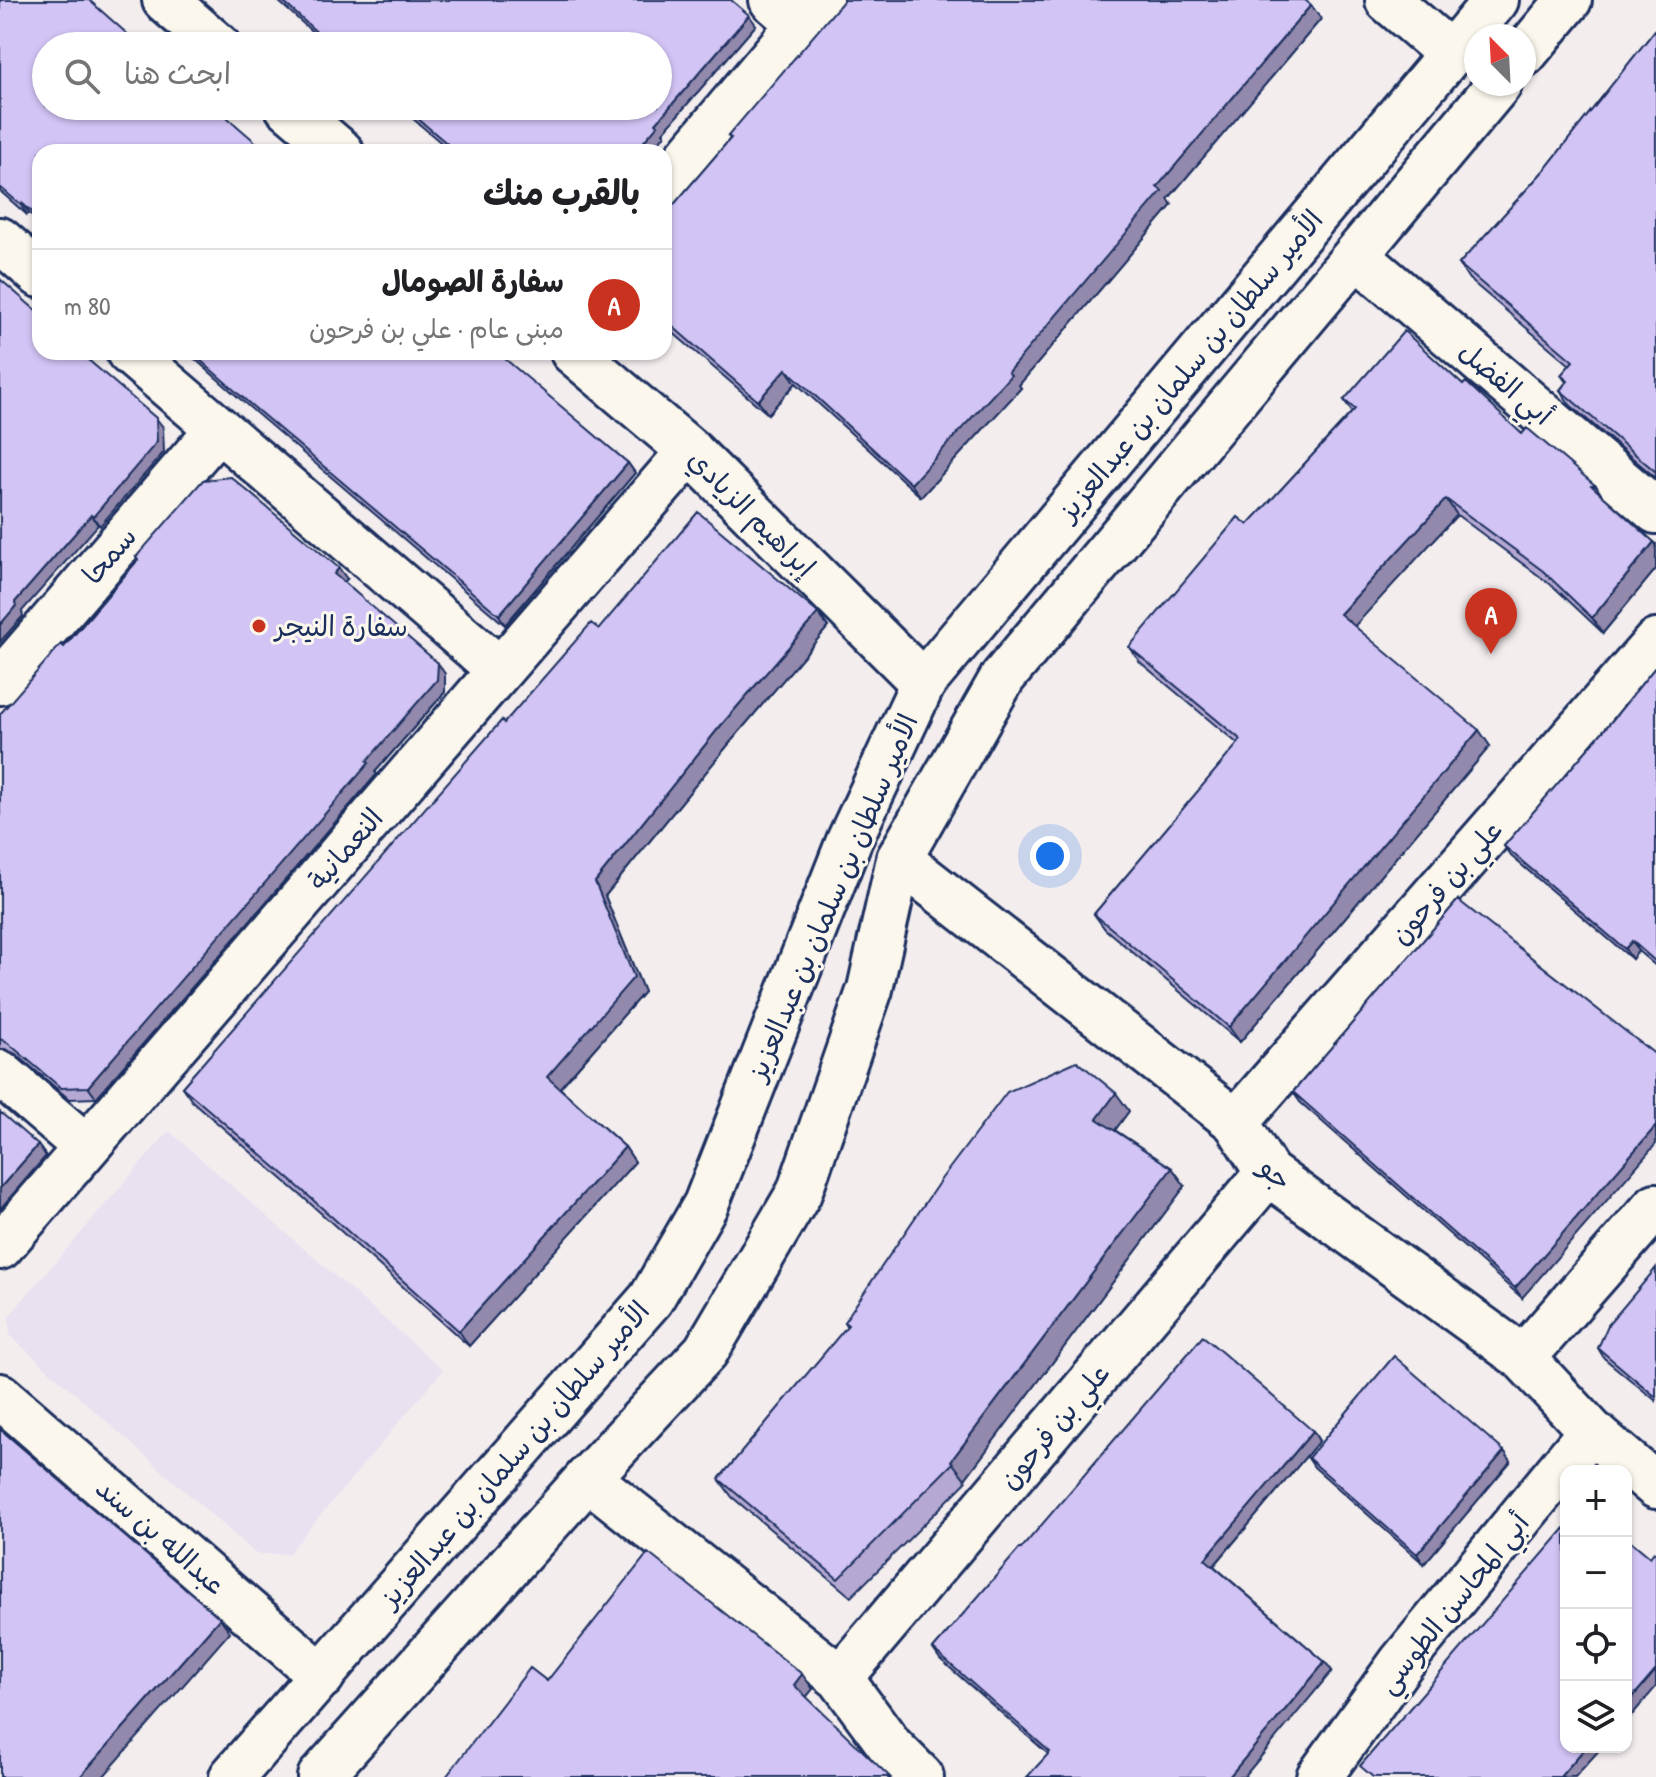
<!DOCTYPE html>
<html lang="ar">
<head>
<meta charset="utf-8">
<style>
  :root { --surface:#fff; --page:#f2f2f2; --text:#202124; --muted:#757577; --line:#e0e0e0; --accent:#c8321e }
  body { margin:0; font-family:"Patrick Hand","Playpen Sans Arabic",sans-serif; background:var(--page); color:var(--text); direction:rtl }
  .controls { position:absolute; right:24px; bottom:24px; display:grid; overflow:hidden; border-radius:16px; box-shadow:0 2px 6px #0004 }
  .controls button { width:72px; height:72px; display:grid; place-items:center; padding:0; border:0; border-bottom:2px solid var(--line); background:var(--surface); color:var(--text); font:40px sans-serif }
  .compass { position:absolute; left:1464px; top:24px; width:72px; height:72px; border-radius:50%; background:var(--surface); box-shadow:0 2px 6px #0004; rotate:336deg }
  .you { position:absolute; left:1050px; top:856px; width:28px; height:28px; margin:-20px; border:6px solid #fff; border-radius:50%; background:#1a73e8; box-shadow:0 0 0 12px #1a73e833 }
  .badge { display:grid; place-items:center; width:52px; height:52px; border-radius:50%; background:var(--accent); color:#fff; font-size:26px; font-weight:700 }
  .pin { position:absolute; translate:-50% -66px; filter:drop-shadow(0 2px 4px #0008) }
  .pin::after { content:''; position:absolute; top:42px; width:28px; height:24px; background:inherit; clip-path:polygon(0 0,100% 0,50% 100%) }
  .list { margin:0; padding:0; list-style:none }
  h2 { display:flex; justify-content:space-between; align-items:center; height:104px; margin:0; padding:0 32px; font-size:34px }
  h2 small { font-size:26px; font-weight:400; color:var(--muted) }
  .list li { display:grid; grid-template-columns:52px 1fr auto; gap:24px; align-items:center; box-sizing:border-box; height:112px; padding:0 32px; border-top:2px solid var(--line) }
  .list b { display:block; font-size:30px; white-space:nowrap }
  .list p { margin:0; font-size:26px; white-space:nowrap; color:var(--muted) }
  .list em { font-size:26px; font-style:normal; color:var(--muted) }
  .icon { flex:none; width:44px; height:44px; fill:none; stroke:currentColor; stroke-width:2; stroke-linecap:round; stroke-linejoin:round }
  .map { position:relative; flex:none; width:1656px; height:1777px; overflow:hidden; direction:ltr }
  .search { position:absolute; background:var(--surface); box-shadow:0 2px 6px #0004; left:32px; top:32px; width:640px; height:88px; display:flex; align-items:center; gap:20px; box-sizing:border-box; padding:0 28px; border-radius:44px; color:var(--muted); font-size:30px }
  .panel { position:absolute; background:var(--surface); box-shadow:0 2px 6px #0004; left:32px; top:144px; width:640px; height:216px; border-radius:24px; direction:rtl }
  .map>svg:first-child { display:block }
  .built { fill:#e9e1f0 }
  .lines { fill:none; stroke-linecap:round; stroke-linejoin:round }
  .street-casing { stroke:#1b2f5e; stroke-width:50 }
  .secondary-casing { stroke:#1b2f5e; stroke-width:50 }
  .street { stroke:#fbf7ec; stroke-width:44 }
  .secondary { stroke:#fbf7ec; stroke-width:44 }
  .wall { fill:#b5a9d3; stroke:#1b2f5e; stroke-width:2 }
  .shaded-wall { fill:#9389ac; stroke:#1b2f5e; stroke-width:2 }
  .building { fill:#d2c4f5; stroke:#1b2f5e; stroke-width:2 }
  .poi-dot { fill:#c8321e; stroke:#fbf7ec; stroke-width:3 }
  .labels { text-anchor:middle; stroke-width:6; stroke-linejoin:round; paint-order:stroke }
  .street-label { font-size:28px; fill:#1b2f5e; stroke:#fbf7ec }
  .poi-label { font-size:28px; fill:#1b2f5e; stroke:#fbf7ec; text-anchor:start }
</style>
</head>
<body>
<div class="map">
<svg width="1656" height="1777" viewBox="0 0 1656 1777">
  <rect width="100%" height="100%" fill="#f3edee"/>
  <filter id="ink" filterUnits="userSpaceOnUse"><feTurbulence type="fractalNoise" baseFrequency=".0125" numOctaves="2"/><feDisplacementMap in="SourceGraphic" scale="16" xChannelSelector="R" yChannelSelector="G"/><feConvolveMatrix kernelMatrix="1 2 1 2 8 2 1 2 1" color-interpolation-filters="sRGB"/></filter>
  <g filter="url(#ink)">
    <path class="built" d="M169,1131L443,1370L288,1554H256L10,1336L9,1316Z"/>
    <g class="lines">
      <g class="street-casing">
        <path id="street" d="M165,0L218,46
          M772,0L800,24
          M1388,0L1451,54
          M287,106L341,152
          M664,185L820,0
          M0,240L40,275
          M1357,256L1656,511
          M129,352L500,670
          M573,352L690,451L923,683
          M0,682L218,429
          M899,859L1236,1122L1268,1173L1523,1358L1591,1431L1656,1486
          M0,1073L86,1147
          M1236,1122L1656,642
          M0,1247L690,451
          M1523,1358L1656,1206
          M0,1396L322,1676
          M588,1478L840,1678L891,1747L921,1777
          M840,1678L1268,1173
          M1319,1777L1402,1662L1591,1431"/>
      </g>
      <g class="secondary-casing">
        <path id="secondary" d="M1524,54L1569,0
          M232,1777L651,1299L706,1204L849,841L923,683L1496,0
          M320,1777L588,1478L706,1351L799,1193L870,989L899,859L1003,677L1499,84"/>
      </g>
      <use href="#street" class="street"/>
      <use href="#secondary" class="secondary"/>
    </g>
    <path class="wall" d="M0,0L40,152V222L29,213L27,215L0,191Z
      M277,0H731L756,25L663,132L665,135L650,152H452L398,106H658V46H328Z
      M1311,5L1321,19L1168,199L1172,205L1019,385L1021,388L921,497L796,383L768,414L664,325V216L730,139L728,136Z
      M1656,29V478L1570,405L1560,390L1566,382L1561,375L1570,365L1469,279L1459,264L1546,168Z
      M187,352H496L628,463L635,473L505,625L256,413Z
      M1463,385L1522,434L1596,486L1603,497L1656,544V569L1603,633L1554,587L1457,515L1354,626L1490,746L1240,1042L1105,929L1094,914L1238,744L1140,662L1129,647L1248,525L1352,412L1344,400Z
      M136,557L347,579L344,582L445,674V692L375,772L377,774L96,1098L69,1099L16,1054L5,1049H0V714L64,647L138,561Z
      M818,613L828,627L728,745L605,896L644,992L560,1088L625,1147L635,1162L469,1346L304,1198L192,1101L182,1087L505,723L599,629Z
      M1656,666V966L1638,951L1632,959L1511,856L1504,846L1610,723Z
      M1458,900L1522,1298L1300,1102L1293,1092Z
      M1129,1111L1115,1130L1172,1168L1185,1186L965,1479L966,1482L851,1597L732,1497L719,1479L847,1327L844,1322Z
      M1656,1268V1401L1604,1358L1598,1348Z
      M1313,1431L1319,1441L1214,1566L1325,1662L1332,1671L1048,1754L940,1659L933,1649L1021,1549Z
      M1504,1451L1511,1461L1424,1564L1314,1467L1308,1458Z"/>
    <path class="shaded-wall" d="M1311,5L1321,19L1168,199L1172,205L1019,385L1021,388L921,497L911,484L1008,372L1157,187Z
      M749,15L756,25L663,132L665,135L650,152H635L656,123Z
      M22,203L29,213L27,215L21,205Z
      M786,369L796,383L768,414L758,401Z
      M156,418L163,427L164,452L100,526L93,517Z
      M628,463L635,473L505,625L499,615Z
      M1446,499L1457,515L1351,630L1340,614Z
      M91,515L98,525L22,611L23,616L0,642V625L15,602Z
      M1654,542L1656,544V569L1603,633L1592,618Z
      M339,568L347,579L342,585L334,574Z
      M818,613L828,627L728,745L605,896L644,992L557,1091L547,1077L595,882L717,730Z
      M438,663L445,674V692L375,772L377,774L96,1098L88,1087L367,761Z
      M1479,730L1490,746L1240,1042L1229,1027Z
      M1632,941L1638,951L1632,959L1625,949Z
      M1116,1093L1129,1111L1110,1137L1097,1119Z
      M1656,1126V1144L1522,1298L1515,1288Z
      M38,1145L46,1156L0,1209V1188Z
      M625,1147L635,1162L469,1346L459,1331Z
      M1172,1168L1185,1186L965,1479L951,1461Z
      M1313,1431L1319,1441L1212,1568L1205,1559Z
      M1504,1451L1511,1461L1424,1564L1417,1554Z
      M220,1618L230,1632L103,1777H80Z
      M1325,1662L1332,1671L1244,1777H1229Z
      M1656,1670V1687L1626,1722V1705Z
      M802,1674L813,1689L804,1700L794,1685Z
      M1586,1747H1602L1575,1777H1560Z"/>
    <path class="building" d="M0,0H89L141,46H46V106H214L267,152H40V219L22,203L21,205L0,187Z
      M281,0H731L749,15L656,123L658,125L635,152H457L403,106H658V46H332Z
      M844,0H1305L1311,5L1157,187L1162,191L1008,372L1011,375L911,484L786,369L758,401L664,319V216L731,138L728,136Z
      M1656,29V472L1560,390L1568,381L1561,375L1573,361L1459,264L1546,168Z
      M0,279L40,314V352H79L156,418L157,442L93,517L91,515L15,602L16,606L0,625Z
      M1404,331L1463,385L1466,382L1522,434L1527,428L1596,486H1592L1654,542L1592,618L1543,571L1446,499L1340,614L1479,730L1229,1027L1094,914L1241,740L1129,647L1238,517L1248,525L1355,409L1344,400Z
      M191,352H497L628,463L499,615L250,404Z
      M231,477L339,568L334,574L438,663L437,680L367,761L369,763L88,1087L61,1088L8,1043L0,1039V714L61,644L64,647L138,560L136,557L203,480Z
      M698,512L818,613L717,730L595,882L634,977L547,1077L625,1147L459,1331L294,1183L182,1087L502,720L504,723L591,623L599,629Z
      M1656,666V962L1632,941L1625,949L1504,846L1610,723Z
      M1458,900L1656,1055V1126L1515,1288L1293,1092Z
      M1077,1061L1116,1093L1097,1119L1172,1168L951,1461L953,1463L838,1579L719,1479L848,1325L844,1322L942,1178L1007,1092Z
      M0,1112L38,1145L0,1188Z
      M1656,1268V1397L1598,1348L1608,1325Z
      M1203,1336L1313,1431L1205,1559L1325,1662L1229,1777H1027L1050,1752L933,1649L1020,1548L1021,1549Z
      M1394,1356L1504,1451L1417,1554L1308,1458Z
      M0,1429L220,1618L80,1777H0Z
      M1566,1527V1747H1586L1560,1777H1373L1360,1766Z
      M1626,1537L1650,1557L1654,1552L1656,1554V1670L1626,1705Z
      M648,1553L802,1674L794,1685L890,1777H446L530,1668L547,1681Z"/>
  </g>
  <circle class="poi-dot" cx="259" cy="626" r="8"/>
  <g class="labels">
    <g class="street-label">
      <text transform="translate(1190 365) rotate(-50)" y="10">الأمير سلطان بن سلمان بن عبدالعزيز</text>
      <text transform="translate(1506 383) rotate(40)" y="10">أبي الفضل</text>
      <text transform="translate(752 513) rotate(45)" y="10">إبراهيم الزيادي</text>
      <text transform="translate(109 555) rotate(-49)" y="10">سمحا</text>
      <text transform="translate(345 849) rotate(-49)" y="10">النعمانية</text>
      <text transform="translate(1446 882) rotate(-49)" y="10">علي بن فرحون</text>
      <text transform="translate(832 897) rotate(-67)" y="10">الأمير سلطان بن سلمان بن عبدالعزيز</text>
      <text transform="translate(1276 1174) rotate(45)" y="10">جو</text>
      <text transform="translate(1054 1426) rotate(-50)" y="10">علي بن فرحون</text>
      <text transform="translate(514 1454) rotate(-49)" y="10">الأمير سلطان بن سلمان بن عبدالعزيز</text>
      <text transform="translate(161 1536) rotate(41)" y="10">عبدالله بن سند</text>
      <text transform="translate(1453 1603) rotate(-51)" y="10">أبي المحاسن الطوسي</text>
    </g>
    <g class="poi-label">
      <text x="275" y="636">سفارة النيجر</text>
    </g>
  </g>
</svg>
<div class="controls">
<button>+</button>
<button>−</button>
<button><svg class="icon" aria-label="locate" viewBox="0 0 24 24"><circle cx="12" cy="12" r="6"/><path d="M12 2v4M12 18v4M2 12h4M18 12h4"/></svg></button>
<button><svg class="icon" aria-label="layers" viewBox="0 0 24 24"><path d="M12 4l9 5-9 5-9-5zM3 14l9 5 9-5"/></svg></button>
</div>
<svg class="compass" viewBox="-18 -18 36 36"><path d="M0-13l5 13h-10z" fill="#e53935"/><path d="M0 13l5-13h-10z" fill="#757577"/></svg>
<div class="you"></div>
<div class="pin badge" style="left:1491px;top:654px">A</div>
<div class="search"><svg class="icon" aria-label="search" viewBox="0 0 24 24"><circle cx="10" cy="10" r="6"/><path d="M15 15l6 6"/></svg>ابحث هنا</div>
<section class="panel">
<h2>بالقرب منك<small></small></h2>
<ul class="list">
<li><span class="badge">A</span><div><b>سفارة الصومال</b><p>مبنى عام · علي بن فرحون</p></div><em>80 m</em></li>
</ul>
</section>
</div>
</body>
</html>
